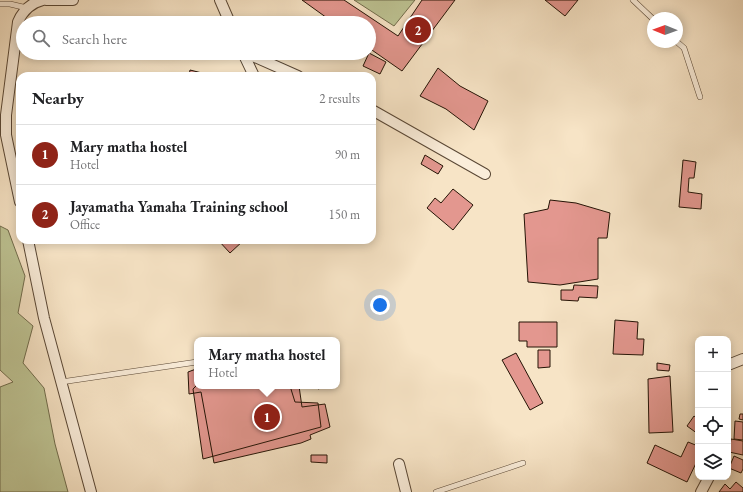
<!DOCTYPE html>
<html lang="en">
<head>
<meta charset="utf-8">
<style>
  :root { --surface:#fff; --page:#f2f2f2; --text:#202124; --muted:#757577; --line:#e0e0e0; --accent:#8f2418 }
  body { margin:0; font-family:"EB Garamond",serif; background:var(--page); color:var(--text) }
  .controls { position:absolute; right:12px; bottom:12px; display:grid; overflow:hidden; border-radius:8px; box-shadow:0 2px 10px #0003 }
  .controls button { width:36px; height:36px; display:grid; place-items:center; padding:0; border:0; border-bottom:1px solid var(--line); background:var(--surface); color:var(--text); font:20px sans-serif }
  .compass { position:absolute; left:647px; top:12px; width:36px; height:36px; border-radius:50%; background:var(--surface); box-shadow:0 2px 10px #0003; rotate:271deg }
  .you { position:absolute; left:380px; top:305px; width:14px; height:14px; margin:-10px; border:3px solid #fff; border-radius:50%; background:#1a73e8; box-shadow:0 0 0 6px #1a73e833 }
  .badge { display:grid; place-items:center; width:26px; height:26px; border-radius:50%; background:var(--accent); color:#fff; font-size:13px; font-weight:700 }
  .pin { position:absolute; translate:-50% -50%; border:2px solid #fff; box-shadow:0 1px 4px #0006 }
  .popup { position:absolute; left:194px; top:337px; width:146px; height:52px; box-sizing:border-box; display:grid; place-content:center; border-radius:8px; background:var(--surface); filter:drop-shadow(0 1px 3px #0005); font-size:13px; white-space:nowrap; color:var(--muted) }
  .popup b { font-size:15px; color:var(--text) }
  .popup::after { content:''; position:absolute; left:50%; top:100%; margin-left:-8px; border:8px solid transparent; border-top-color:var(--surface) }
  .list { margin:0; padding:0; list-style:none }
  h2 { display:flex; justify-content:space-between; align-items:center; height:52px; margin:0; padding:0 16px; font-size:17px }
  h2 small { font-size:13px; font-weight:400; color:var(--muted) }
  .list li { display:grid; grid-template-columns:26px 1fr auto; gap:12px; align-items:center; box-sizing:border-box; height:60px; padding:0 16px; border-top:1px solid var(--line) }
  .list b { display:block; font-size:15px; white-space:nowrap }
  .list p { margin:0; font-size:13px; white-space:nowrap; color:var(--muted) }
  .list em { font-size:13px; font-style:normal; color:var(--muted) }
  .icon { flex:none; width:22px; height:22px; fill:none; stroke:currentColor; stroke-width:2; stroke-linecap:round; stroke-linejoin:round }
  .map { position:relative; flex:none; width:743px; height:492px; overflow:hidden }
  .search { position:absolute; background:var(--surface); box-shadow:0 2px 10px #0003; left:16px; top:16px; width:360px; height:44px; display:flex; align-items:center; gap:10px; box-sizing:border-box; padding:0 14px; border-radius:22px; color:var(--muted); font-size:15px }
  .panel { position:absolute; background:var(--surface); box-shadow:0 2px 10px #0003; left:16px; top:72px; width:360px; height:172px; border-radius:12px }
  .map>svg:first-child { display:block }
  .green { fill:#bec494; stroke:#716c4c }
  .building { fill:#e3978f; stroke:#241305 }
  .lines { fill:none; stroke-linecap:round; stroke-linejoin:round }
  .service-casing { stroke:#594735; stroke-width:6 }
  .minor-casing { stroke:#594735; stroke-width:12 }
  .service { stroke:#faedda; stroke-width:5 }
  .minor { stroke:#faedda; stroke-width:10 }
</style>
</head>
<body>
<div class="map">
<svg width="743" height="492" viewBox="0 0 743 492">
  <rect width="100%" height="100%" fill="#f7e4c6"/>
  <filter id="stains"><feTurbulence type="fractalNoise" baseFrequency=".005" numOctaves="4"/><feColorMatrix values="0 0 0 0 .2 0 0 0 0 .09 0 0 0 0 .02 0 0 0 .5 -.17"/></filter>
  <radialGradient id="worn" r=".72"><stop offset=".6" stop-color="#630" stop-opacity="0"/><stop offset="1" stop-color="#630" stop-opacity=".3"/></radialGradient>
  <path class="green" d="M354,0H415L394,26Z
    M0,226L8,230L25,276L18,313L33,326L23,363L44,388L55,444L68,492H0V387L13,382L0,370Z"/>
  <path class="building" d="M302,0H344L398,36L422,0H455L402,71L369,48V23H334Z
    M545,0H578L565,16Z
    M369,53L386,62L380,74L363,66Z
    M438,68L460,86L488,101L474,130L446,109L420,96Z
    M190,70L206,74V76H189Z
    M425,155L443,166L438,174L421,164Z
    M683,160L696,162L694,178H689L688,192L702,194L701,209L679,207Z
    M453,189L473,205L453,230L427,208L435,198L441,203Z
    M550,200L576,203L610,213L607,238H598V279L560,285L528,282L524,214L548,209Z
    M218,240H244L230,253Z
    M574,285L598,286L597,298L579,297L578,301L561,300V290H573Z
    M615,320L638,322L637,339H644L643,355L613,354Z
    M519,322H557V347H527V341H519Z
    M538,350H550V367L538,368Z
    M516,353L543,403L530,410L502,360Z
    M657,363L670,365L669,371L657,370Z
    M196,369H197V386H299L302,407L325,404L330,427L310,435L311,439L301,443L214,463L201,392L189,394L188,372Z
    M670,376L673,432L649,433L648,379Z
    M197,385V386H290L295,402L318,403L321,427L203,459L193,389Z
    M317,386H328L318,389Z
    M740,414H743V420L739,419Z
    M694,416L698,419V434L687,426Z
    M735,421L743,422V440L734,439Z
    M731,439L743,441V455L729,452Z
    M688,442L698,446V459L687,482L647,463L655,445L681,457Z
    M311,455H327V463L311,462Z
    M734,456L743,460V469L741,473L729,468Z
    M736,482L743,488V492H719L725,484L730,489Z"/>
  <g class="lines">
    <g class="service-casing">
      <path id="service" d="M633,0L653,19
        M0,4H10L27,8
        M677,42L684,48L700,97
        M61,382L197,362
        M436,492L523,463"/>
    </g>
    <g class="minor-casing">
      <path id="minor" d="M46,0H73
        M220,0L230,23
        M243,53L254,76
        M246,53L298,76
        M372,110L485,174
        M20,202L6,135V115L18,22C23,10 31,3 43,0
        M28,240L44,318L91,492
        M728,365L743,359
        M399,464L406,492
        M701,492L709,477"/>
    </g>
    <use href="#service" class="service"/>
    <use href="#minor" class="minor"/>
  </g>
  <rect width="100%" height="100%" filter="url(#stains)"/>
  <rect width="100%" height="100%" fill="url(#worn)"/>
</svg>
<div class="controls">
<button>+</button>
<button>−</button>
<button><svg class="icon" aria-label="locate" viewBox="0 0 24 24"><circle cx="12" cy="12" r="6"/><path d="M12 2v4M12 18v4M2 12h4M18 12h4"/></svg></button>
<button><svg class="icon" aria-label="layers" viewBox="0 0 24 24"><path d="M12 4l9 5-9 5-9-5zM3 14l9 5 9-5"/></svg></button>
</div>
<svg class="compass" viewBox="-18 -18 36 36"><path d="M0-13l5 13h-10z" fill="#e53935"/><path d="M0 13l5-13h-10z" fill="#757577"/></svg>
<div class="you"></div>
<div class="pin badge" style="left:267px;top:417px">1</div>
<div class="popup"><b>Mary matha hostel</b>Hotel</div>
<div class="pin badge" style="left:418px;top:30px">2</div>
<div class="search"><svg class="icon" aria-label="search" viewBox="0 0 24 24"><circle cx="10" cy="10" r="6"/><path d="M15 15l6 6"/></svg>Search here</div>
<section class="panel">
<h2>Nearby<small>2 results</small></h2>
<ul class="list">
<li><span class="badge">1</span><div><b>Mary matha hostel</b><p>Hotel</p></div><em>90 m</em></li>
<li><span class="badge">2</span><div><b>Jayamatha Yamaha Training school</b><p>Office</p></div><em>150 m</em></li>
</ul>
</section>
</div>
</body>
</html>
